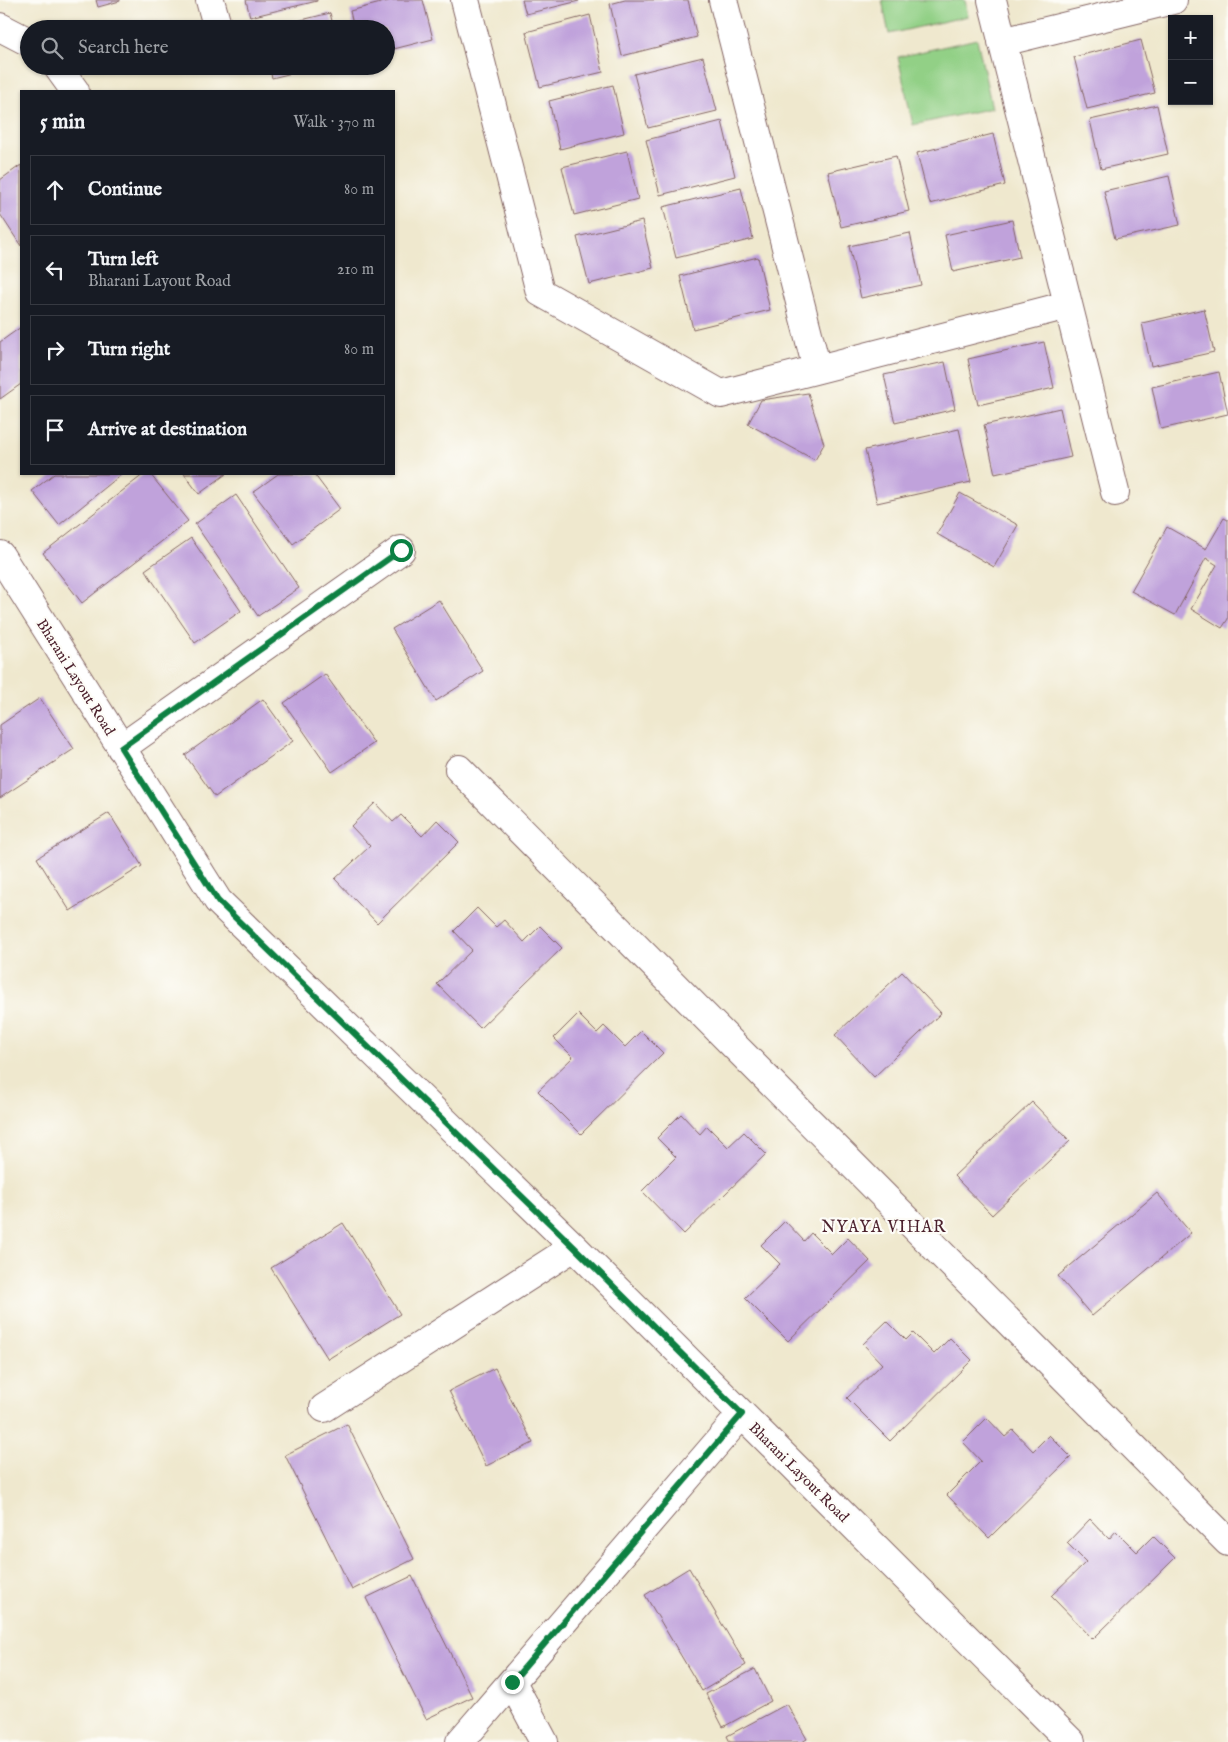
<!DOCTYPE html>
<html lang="en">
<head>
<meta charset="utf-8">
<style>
  :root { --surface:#171b24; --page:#242831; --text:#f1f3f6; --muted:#9ea1a6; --line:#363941 }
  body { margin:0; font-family:"IM FELL English",serif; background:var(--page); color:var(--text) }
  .controls { position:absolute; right:15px; top:15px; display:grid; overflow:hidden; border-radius:0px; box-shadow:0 1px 4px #0004 }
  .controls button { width:45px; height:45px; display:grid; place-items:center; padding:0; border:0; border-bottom:1px solid var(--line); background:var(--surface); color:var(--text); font:25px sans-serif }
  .stop { position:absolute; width:15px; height:15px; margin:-11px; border:4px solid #0b8043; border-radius:50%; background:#fff }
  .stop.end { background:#0b8043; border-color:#fff; box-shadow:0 1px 5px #0008 }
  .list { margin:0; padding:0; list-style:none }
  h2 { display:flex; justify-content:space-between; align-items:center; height:65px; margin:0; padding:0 20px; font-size:21px }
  h2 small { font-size:16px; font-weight:400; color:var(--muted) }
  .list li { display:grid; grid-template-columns:32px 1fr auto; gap:15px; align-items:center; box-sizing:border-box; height:70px; margin:0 10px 10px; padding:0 10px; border:1px solid var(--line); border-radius:0px }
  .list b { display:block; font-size:19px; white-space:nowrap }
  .list p { margin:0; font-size:16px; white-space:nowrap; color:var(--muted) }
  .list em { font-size:16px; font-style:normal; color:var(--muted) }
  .icon { flex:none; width:28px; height:28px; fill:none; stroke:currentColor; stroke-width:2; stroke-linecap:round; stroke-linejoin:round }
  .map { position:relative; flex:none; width:1228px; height:1742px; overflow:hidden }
  .search { position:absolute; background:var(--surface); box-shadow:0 1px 4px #0004; left:20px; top:20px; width:375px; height:55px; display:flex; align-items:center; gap:12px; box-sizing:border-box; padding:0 18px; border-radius:28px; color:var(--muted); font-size:19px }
  .panel { position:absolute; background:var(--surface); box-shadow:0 1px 4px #0004; left:20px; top:90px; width:375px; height:385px; border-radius:0px }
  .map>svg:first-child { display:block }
  .green { fill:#92d086; stroke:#6e7858 }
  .building { fill:#c0a2db }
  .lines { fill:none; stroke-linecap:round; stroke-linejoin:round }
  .minor-casing { stroke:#846564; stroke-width:30 }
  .minor { stroke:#fff; stroke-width:28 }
  .route { stroke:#0b8043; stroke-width:6 }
  .labels { text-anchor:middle; stroke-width:4.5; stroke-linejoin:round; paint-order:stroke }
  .street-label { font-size:15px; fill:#4a1f2b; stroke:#fdfcf7 }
  .neighbourhood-label { font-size:16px; letter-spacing:1px; fill:#4a1f2b; stroke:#fdfcf7 }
</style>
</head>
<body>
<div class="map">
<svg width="1228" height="1742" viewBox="0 0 1228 1742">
  <rect width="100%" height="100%" fill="#fdfcf7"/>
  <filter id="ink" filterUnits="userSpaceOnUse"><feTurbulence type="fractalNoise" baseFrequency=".02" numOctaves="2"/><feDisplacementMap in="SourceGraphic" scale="10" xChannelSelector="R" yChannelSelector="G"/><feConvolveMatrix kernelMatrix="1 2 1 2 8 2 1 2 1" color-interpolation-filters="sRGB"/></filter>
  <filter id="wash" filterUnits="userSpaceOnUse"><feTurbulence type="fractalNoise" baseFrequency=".0096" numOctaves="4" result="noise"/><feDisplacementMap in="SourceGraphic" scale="20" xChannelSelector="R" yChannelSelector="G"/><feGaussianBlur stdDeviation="1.12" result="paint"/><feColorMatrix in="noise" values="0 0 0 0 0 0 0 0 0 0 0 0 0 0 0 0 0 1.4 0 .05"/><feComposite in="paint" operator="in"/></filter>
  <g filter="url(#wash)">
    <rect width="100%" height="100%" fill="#efe8ce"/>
    <path class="green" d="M882,0H965L968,16L889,34Z
      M977,39L992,108L913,125L898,57Z"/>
    <g id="blocks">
      <path class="building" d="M96,0H120V1L98,7Z
        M246,0H317V1L250,17Z
        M392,0H423L433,39L386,51V29H354L350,11Z
        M522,0H579V1L526,14Z
        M625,0H688L697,37L622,56L610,4Z
        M330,13L334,29H269V28Z
        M590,15L603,72L540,87L526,32Z
        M1141,40L1155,93L1087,109L1074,57Z
        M703,57L717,111L648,128L634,74Z
        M269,66H316V67L272,78Z
        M613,85L624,133L560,149L549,101Z
        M1157,105L1168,154L1101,169L1090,120Z
        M722,121L735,176L660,195L646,140Z
        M993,134L1005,185L930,204L917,153Z
        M627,151L638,199L574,215L562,167Z
        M896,156L909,211L841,227L828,172Z
        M21,165V246L0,214V180Z
        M1169,176L1180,225L1115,239L1104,191Z
        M741,188L753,239L676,258L663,207Z
        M1012,220L1020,257L953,272L945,235Z
        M642,221L653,268L589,284L577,237Z
        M910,233L921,285L861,298L849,246Z
        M758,257L770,310L693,329L680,276Z
        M1204,309L1214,352L1151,366L1142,323Z
        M21,327V384L0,399V342Z
        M1044,342L1054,388L978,405L968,359Z
        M945,362L955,409L895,423L884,375Z
        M1219,372L1228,414L1161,429L1152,387Z
        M808,393L824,444L815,460L748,424L761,400Z
        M1060,408L1071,457L995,474L984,425Z
        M959,429L971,482L877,503L865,450Z
        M54,474H122L59,525L32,491Z
        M144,474H150L188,521L82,603L43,553Z
        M184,474H226L199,494Z
        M278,474H314L340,509L293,544L253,492Z
        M960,493L1018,525L994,567L937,534Z
        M236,495L299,588L258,616L195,524Z
        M1224,518L1228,520V619L1222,628L1191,609L1217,565L1206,558L1175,615L1131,591L1167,527L1206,549Z
        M191,538L241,611L195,643L145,570Z
        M439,600L483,671L436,701L392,629Z
        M325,674L374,743L332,772L284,703Z
        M40,698L74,749L0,798V725Z
        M263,699L293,741L215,797L185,755Z
        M375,803L393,822L401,815L422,836L437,820L459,842L377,923L335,879L370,846L351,826Z
        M109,813L142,866L70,911L37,858Z
        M477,908L496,927L504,920L524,942L540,926L562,948L480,1028L437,984L472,950L454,931Z
        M902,972L941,1013L874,1077L835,1035Z
        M578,1014L597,1033L604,1026L625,1047L641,1031L663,1053L581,1134L538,1091L573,1057L554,1038Z
        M1032,1102L1070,1141L992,1215L954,1176Z
        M681,1114L700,1134L707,1126L728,1147L744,1132L766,1154L684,1234L642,1191L676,1157L657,1138Z
        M1157,1193L1191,1233L1092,1316L1058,1276Z
        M785,1221L804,1241L811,1233L832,1254L848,1238L870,1261L788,1341L745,1298L780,1264L761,1245Z
        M343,1223L400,1314L328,1359L271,1268Z
        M887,1321L906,1340L913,1333L934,1354L950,1338L972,1360L890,1441L847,1398L882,1364L863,1344Z
        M495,1368L533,1443L486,1466L449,1391Z
        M987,1418L1005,1437L1013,1430L1033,1451L1049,1435L1071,1457L989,1538L947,1495L981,1461L963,1442Z
        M347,1424L414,1559L352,1590L285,1455Z
        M1090,1519L1109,1539L1116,1531L1137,1552L1153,1536L1175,1558L1093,1639L1051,1596L1086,1562L1067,1543Z
        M689,1568L746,1665L702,1691L645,1595Z
        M412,1576L472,1697L426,1719L366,1598Z
        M755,1669L771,1701L723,1727L706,1694Z
        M787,1704L807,1739L802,1742H730L727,1736Z"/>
    </g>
  </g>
  <g filter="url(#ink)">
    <use href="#blocks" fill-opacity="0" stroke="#846564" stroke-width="1"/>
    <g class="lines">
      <g class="minor-casing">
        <path id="minor" d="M210,0L218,29
          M465,0L540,292L721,394L1068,305
          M723,0L817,369
          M992,0L1115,492
          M0,27L29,42
          M1002,42L1173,0
          M57,66L75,91
          M0,555L218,901L574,1247L1071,1742
          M121,748L401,550
          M459,769L1228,1542
          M324,1408L574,1247
          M512,1682L544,1742
          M460,1742L742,1414"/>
      </g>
      <use href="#minor" class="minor"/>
    </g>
  </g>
  <g class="lines" filter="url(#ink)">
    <path class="route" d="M401,550L121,748L218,901L574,1247L742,1414L512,1682"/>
  </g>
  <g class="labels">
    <g class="street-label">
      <text transform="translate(76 677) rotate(58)" y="5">Bharani Layout Road</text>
      <text transform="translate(799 1472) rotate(45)" y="5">Bharani Layout Road</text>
    </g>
    <g class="neighbourhood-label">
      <text x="884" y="1232">NYAYA VIHAR</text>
    </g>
  </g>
</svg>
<div class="controls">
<button>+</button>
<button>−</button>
</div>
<div class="stop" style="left:401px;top:550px"></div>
<div class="stop end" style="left:512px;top:1682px"></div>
<div class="search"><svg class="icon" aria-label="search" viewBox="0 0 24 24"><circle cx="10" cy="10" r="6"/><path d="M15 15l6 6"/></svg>Search here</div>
<section class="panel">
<h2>5 min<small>Walk · 370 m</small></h2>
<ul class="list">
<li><svg class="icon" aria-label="ahead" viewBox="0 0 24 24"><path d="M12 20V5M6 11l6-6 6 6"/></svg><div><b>Continue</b></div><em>80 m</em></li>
<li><svg class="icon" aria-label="left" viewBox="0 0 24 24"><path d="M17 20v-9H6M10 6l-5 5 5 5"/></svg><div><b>Turn left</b><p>Bharani Layout Road</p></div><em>210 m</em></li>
<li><svg class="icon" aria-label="right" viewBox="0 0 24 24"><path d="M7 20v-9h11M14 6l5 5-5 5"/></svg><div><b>Turn right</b></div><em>80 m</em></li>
<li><svg class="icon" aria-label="arrive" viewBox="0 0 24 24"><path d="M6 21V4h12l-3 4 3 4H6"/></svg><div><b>Arrive at destination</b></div></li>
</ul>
</section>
</div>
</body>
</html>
